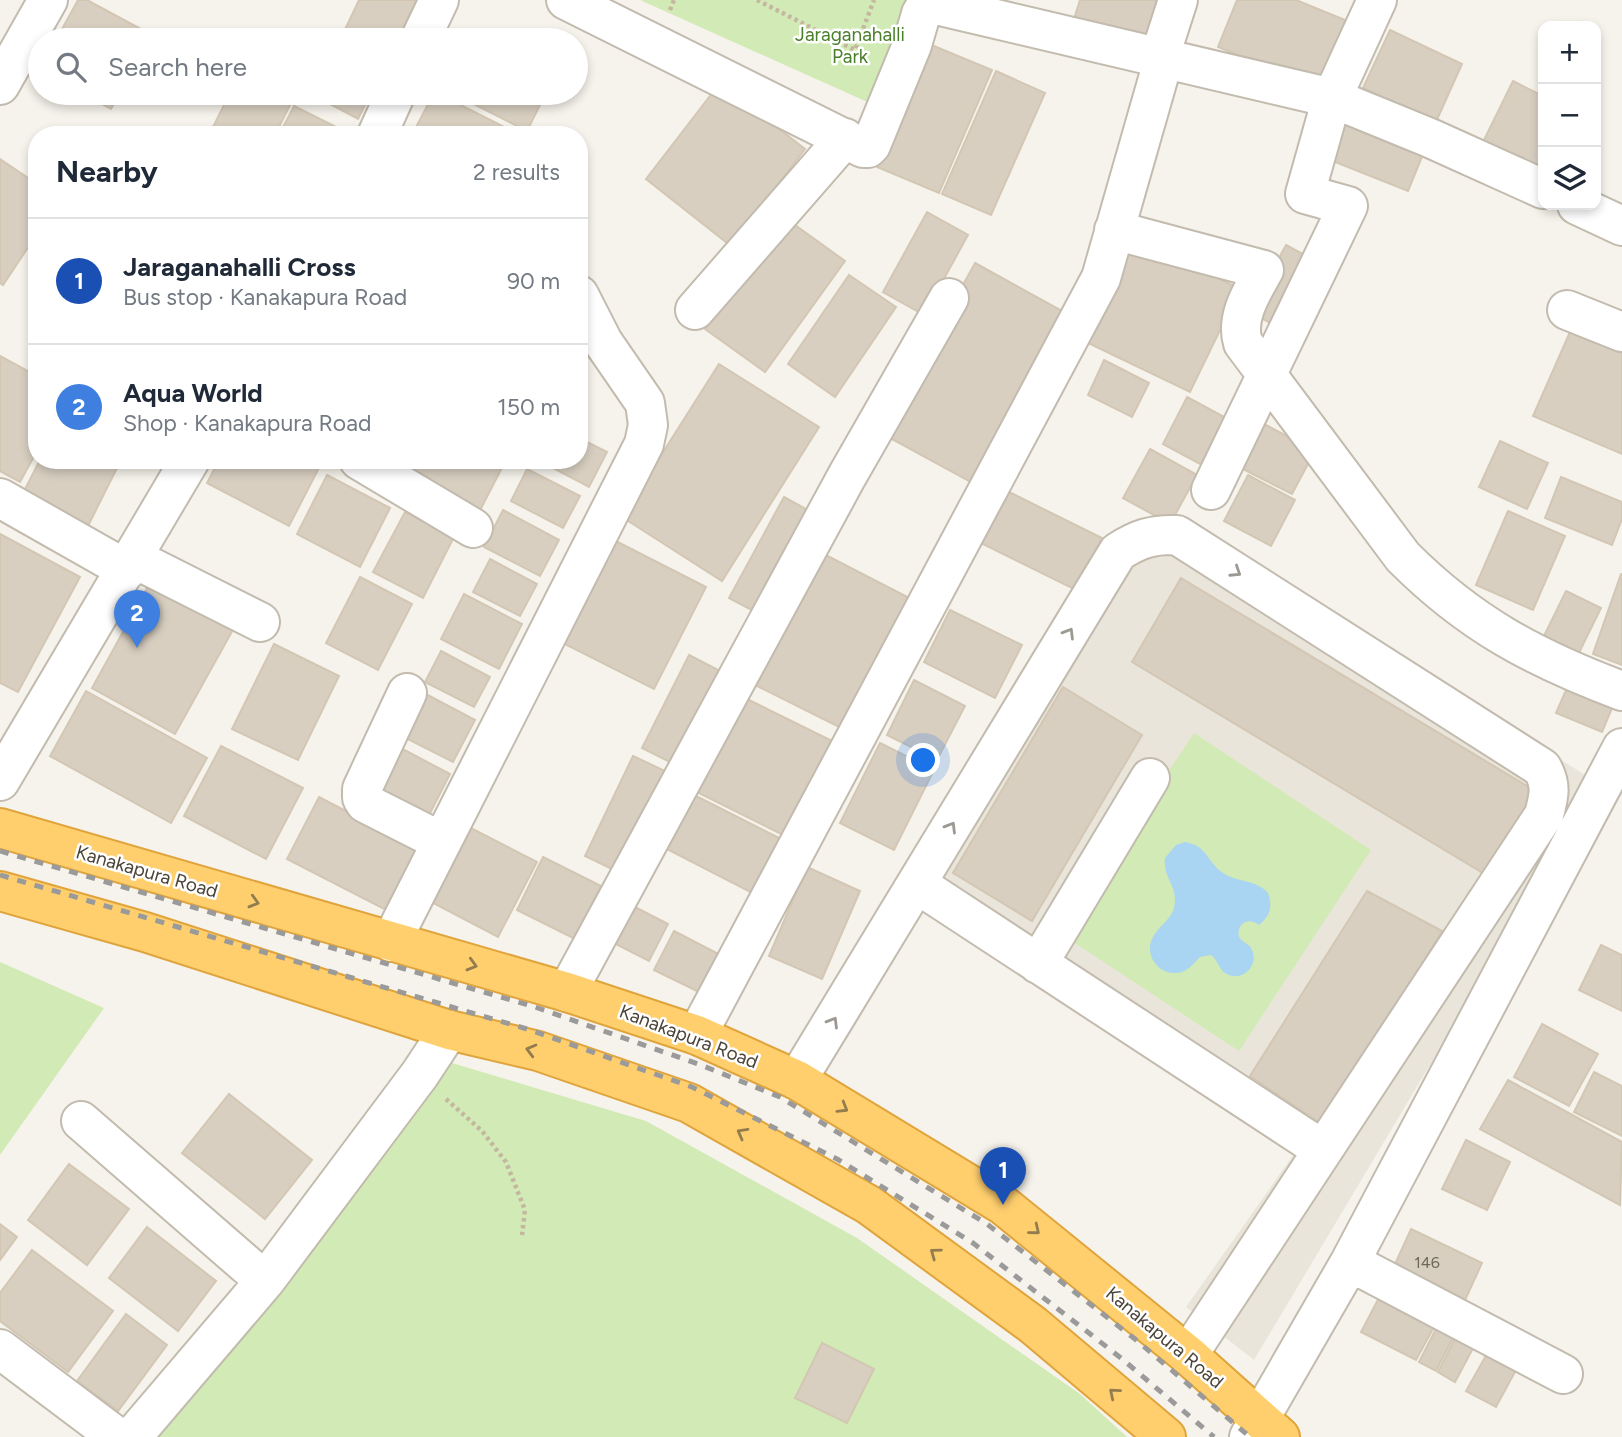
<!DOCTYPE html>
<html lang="en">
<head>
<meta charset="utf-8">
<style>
  :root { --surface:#fff; --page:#f2f2f3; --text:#1f2937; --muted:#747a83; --line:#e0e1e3; --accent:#2563eb }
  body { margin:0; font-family:Figtree,sans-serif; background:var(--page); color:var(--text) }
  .controls { position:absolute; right:21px; top:21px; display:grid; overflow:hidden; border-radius:14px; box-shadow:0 4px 10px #0003 }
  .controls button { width:63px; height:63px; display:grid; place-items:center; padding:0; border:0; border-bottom:2px solid var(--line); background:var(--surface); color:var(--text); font:35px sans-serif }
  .you { position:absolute; left:924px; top:761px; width:24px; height:24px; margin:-18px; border:5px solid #fff; border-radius:50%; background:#1a73e8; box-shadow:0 0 0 10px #1a73e833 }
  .badge { display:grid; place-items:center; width:46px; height:46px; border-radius:50%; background:var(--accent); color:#fff; font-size:23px; font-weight:700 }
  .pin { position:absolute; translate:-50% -58px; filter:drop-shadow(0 2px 4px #0008) }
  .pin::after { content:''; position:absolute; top:37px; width:24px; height:21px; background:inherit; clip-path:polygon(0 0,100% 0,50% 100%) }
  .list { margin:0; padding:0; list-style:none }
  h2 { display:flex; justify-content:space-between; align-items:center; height:91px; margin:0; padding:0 28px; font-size:30px }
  h2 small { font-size:23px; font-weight:400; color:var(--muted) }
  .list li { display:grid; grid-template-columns:46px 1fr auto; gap:21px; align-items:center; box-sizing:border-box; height:126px; padding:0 28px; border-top:2px solid var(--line) }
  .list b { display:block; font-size:26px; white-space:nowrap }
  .list p { margin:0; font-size:23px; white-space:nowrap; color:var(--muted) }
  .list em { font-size:23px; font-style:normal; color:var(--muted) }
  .icon { flex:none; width:38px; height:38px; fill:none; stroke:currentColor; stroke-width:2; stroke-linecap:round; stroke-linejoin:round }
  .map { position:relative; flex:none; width:1622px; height:1437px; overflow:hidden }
  .search { position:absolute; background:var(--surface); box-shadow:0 4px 10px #0003; left:28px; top:28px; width:560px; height:77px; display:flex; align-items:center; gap:18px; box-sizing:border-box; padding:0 24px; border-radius:38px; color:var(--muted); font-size:26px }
  .panel { position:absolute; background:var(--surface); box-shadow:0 4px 10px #0003; left:28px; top:126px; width:560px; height:343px; border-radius:28px }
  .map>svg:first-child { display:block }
  .residential { fill:#eae5da }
  .green { fill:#d2eab5 }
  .water { fill:#a9d4f2 }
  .building { fill:#d8cfc1; stroke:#d3c7b4; stroke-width:2 }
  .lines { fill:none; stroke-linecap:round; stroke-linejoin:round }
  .minor-casing { stroke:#c2bbae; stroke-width:42 }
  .highway-casing { stroke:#e0a43c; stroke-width:42 }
  .path { stroke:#c4b79f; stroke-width:4.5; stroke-dasharray:3.5 3.5; stroke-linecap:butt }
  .minor { stroke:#fff; stroke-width:38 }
  .highway { stroke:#ffcf6e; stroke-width:38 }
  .rail { stroke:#9a9a9a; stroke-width:5; stroke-dasharray:9 9; stroke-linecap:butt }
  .oneway { stroke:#9c9892 }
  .oneway2 { stroke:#937c4e }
  .labels { text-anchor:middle; stroke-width:5; stroke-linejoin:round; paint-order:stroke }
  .number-label { font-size:16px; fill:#6e675b }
  .park-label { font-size:19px; fill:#4a7f2a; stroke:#fff }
  .street-label { font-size:19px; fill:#4b4439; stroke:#fff }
</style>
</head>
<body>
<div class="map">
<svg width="1622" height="1437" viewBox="0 0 1622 1437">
  <rect width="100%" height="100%" fill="#f6f3ec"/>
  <path class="residential" d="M1185,525L1598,783L1254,1360L1186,1307L1299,1147L927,905L846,1041L818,1019L1124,528Z"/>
  <path class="green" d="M640,0H918L874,105Z
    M1194,733L1371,850L1239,1051L1061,934Z
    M0,962L104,1008L0,1155Z
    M452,1063L646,1121L857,1238L1080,1394L1127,1437H155Z"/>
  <path class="water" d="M1185,842C1208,846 1206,861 1223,873C1238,883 1256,879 1268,893C1273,907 1270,916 1259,925C1248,916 1236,924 1239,937C1243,943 1248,943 1251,948C1260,963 1245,981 1229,975C1219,972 1219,961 1211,955L1200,957C1192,965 1186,974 1173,973C1156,972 1144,953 1153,937C1161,923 1175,918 1175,900C1175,883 1163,877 1165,858L1176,845Z"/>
  <path class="building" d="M78,0H87L152,35L149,40H56Z
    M359,0H417L397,40H340Z
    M1080,0H1163L1150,42L1074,19Z
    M1237,0H1296L1355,24L1328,92L1218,47Z
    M1390,30L1462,64L1436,122L1363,88Z
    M929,44L992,70L939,193L877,167Z
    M996,71L1045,93L991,215L942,194Z
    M1513,81L1543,96V178L1480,148Z
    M720,83L805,149L731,246L646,179Z
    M82,93H120L111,109Z
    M230,93H285L294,97L275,135H209Z
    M315,93H371L358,119L313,95Z
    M434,93H437L520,135H426L415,129Z
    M452,93H546L527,131Z
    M294,106L352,135H279Z
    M1342,114L1426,147L1408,191L1325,158Z
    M0,159L37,184V234L3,285L0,283Z
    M927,212L968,235L924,315L883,292Z
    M784,217L845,261L765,372L705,329Z
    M1134,237L1240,289L1190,392L1084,341Z
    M1286,245L1314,260L1278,327L1250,312Z
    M975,263L1071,316L978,486L881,433Z
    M849,275L896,307L835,397L788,364Z
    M1573,325L1622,346V454L1533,416Z
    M0,356L37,376V451L20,482L0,471Z
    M1104,360L1149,383L1132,417L1088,395Z
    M719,364L819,427L722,581L622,517Z
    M1187,397L1237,424L1213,471L1163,444Z
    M1264,424L1315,451L1292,494L1241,468Z
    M579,438L607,452L589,487L538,460H579Z
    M1500,441L1548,463L1527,509L1479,487Z
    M1150,449L1197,475L1170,524L1123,498Z
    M40,460H121L87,528L22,495Z
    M219,460H323L289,526L207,483Z
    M396,460H506L476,518Z
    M527,469L580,496L563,528L511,501Z
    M327,475L390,508L360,567L297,534Z
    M1248,475L1295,500L1271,546L1224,521Z
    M1561,477L1622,502V519L1612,545L1545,518Z
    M1007,491L1102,538L1076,590L981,543Z
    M784,497L815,514L759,614L729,598Z
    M503,510L559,540L540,576L484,547Z
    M1508,511L1565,536L1533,610L1476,585Z
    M405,512L454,537L423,598L373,572Z
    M600,533L706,587L654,689L547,635Z
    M0,534L80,577L18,692L0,683Z
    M816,550L915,601L849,732L749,682Z
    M490,559L537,584L520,616L473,592Z
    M1621,574H1622V665L1593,654Z
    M360,577L412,604L378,670L326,643Z
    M1181,578L1537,792L1488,876L1132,662Z
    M151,581L234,628L175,734L92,688Z
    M1566,591L1601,608L1575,661L1540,644Z
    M464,594L522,624L499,669L441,639Z
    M950,610L1022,645L995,698L924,662Z
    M274,644L339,676L298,760L232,729Z
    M441,651L490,677L474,707L425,682Z
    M689,655L720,671L674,764L642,748Z
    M914,680L965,706L937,760L887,735Z
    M1570,681L1615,701L1602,732L1556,713Z
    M1063,687L1142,735L1032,921L953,873Z
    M86,691L207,758L171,823L50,756Z
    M422,692L475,720L453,762L400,735Z
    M739,695L834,742L787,837L693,790Z
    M880,743L934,770L894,850L840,823Z
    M393,744L450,774L425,823L367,793Z
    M221,746L303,788L266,859L184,816Z
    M633,756L667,772L618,872L585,856Z
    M692,794L787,842L760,897L665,848Z
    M319,797L420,850L388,911L287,859Z
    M459,822L537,862L498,937L420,896Z
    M543,857L601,886L575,939L517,910Z
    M807,867L860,891L822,979L769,956Z
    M1367,891L1442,931L1324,1126L1250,1076Z
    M629,904L668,924L649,961L610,941Z
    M674,931L728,959L709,997L654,970Z
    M1601,945L1622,955V1011L1579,990Z
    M1542,1024L1598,1054L1569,1106L1514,1077Z
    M1594,1072L1622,1086V1136L1574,1112Z
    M1508,1080L1622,1142L1620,1205L1480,1129Z
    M229,1094L312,1160L265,1219L182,1153Z
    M1466,1140L1510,1162L1487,1210L1442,1189Z
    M69,1164L129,1209L87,1265L28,1220Z
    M0,1224L17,1237L0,1260Z
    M147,1227L216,1281L178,1331L109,1278Z
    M1411,1229L1482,1263L1461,1309L1390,1275Z
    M32,1250L113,1311L68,1372L0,1321V1293Z
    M1383,1290L1439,1318L1416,1360L1361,1332Z
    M126,1314L167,1345L118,1411L77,1381Z
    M1441,1319L1458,1328L1436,1371L1419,1362Z
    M1461,1327L1479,1337L1455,1382L1438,1372Z
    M822,1343L874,1369L847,1423L795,1398Z
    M1493,1343L1522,1359L1496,1407L1466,1391Z"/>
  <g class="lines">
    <g class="minor-casing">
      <path id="minor" d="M566,0L863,148H868L871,145L912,45L921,14L925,7L932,4L1332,98L1430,138L1543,189
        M420,40L439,0
        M1160,56L1178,0
        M0,85L48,0
        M377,135L396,93
        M1577,205L1622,226
        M1114,230L1264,270C1252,292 1235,317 1243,343L1403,557C1470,624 1534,658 1622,691
        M695,310L845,138
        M1567,310L1622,332
        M359,460L473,528
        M1211,490L1348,206L1305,194L1332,98L1377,0
        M0,498L127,570
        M133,558L260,622
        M407,693L362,789V798L365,803L442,842
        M0,781L190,460
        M917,884L1323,1150
        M391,942L644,444L648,425L645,403L603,342L579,295
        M1038,964L1150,778
        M567,992L847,476L949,298
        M697,1035L1101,278L1164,58
        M797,1080L1118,552C1138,539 1153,534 1177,535L1542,768C1552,785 1549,796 1544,815L1188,1355
        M81,1121L265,1281
        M1350,1262L1563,1374
        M0,1349L117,1437
        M132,1437L265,1281L420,1074L449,1030
        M1249,1437L1350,1262L1622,748"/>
    </g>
    <g class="highway-casing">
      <path id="highway" d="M0,828L567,992L697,1035L797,1080L1003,1205L1188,1355L1280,1437
        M0,891L145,932L449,1030L538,1051L689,1103L869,1205L1033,1325L1166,1437"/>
    </g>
    <path class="path" d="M757,0L855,50L874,0
      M670,10L674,0
      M446,1099L482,1131L506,1162L525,1210L522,1235"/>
    <use href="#minor" class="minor"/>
    <use href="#highway" class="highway"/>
    <path class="rail" d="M0,851L535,1007L701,1065L780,1097L987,1224L1135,1339L1250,1437
      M0,875L527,1029L692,1087L837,1159L973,1243L1121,1358L1214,1437"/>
  </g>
  <defs><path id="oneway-chevron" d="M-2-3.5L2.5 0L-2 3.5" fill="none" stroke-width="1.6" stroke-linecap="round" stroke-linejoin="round" transform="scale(1.75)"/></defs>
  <g class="oneway">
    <use href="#oneway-chevron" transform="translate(1236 572) rotate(33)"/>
    <use href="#oneway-chevron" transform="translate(1069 633) rotate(-59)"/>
    <use href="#oneway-chevron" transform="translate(951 827) rotate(-59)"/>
    <use href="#oneway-chevron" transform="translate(833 1022) rotate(-59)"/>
  </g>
  <g class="oneway2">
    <use href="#oneway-chevron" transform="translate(254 902) rotate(16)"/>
    <use href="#oneway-chevron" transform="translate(472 965) rotate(16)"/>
    <use href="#oneway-chevron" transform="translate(531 1050) rotate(-165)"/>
    <use href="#oneway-chevron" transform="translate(843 1108) rotate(31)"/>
    <use href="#oneway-chevron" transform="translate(742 1133) rotate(-151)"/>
    <use href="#oneway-chevron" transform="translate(1035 1230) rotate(39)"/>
    <use href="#oneway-chevron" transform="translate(935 1253) rotate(-144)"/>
    <use href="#oneway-chevron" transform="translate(1114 1393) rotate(-140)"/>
  </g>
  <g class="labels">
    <g class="number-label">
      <text x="1427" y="1268">146</text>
    </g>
    <g class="park-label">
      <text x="850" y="41">Jaraganahalli<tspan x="850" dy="22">Park</tspan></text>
    </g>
    <g class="street-label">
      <text transform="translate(147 871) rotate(16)" y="7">Kanakapura Road</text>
      <text transform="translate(689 1036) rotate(21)" y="7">Kanakapura Road</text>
      <text transform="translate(1165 1337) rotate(40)" y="7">Kanakapura Road</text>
    </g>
  </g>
</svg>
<div class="controls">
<button>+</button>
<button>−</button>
<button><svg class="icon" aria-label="layers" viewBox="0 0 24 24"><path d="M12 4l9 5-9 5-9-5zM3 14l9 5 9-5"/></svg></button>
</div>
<div class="you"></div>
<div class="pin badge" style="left:1003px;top:1205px;background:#1a4fb4">1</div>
<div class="pin badge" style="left:137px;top:648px;background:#3f7fe0">2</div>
<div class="search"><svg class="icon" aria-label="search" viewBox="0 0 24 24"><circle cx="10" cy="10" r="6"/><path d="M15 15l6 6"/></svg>Search here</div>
<section class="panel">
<h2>Nearby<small>2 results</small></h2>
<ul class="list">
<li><span class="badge" style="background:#1a4fb4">1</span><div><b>Jaraganahalli Cross</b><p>Bus stop · Kanakapura Road</p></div><em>90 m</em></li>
<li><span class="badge" style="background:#3f7fe0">2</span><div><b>Aqua World</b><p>Shop · Kanakapura Road</p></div><em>150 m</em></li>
</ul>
</section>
</div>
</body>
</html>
